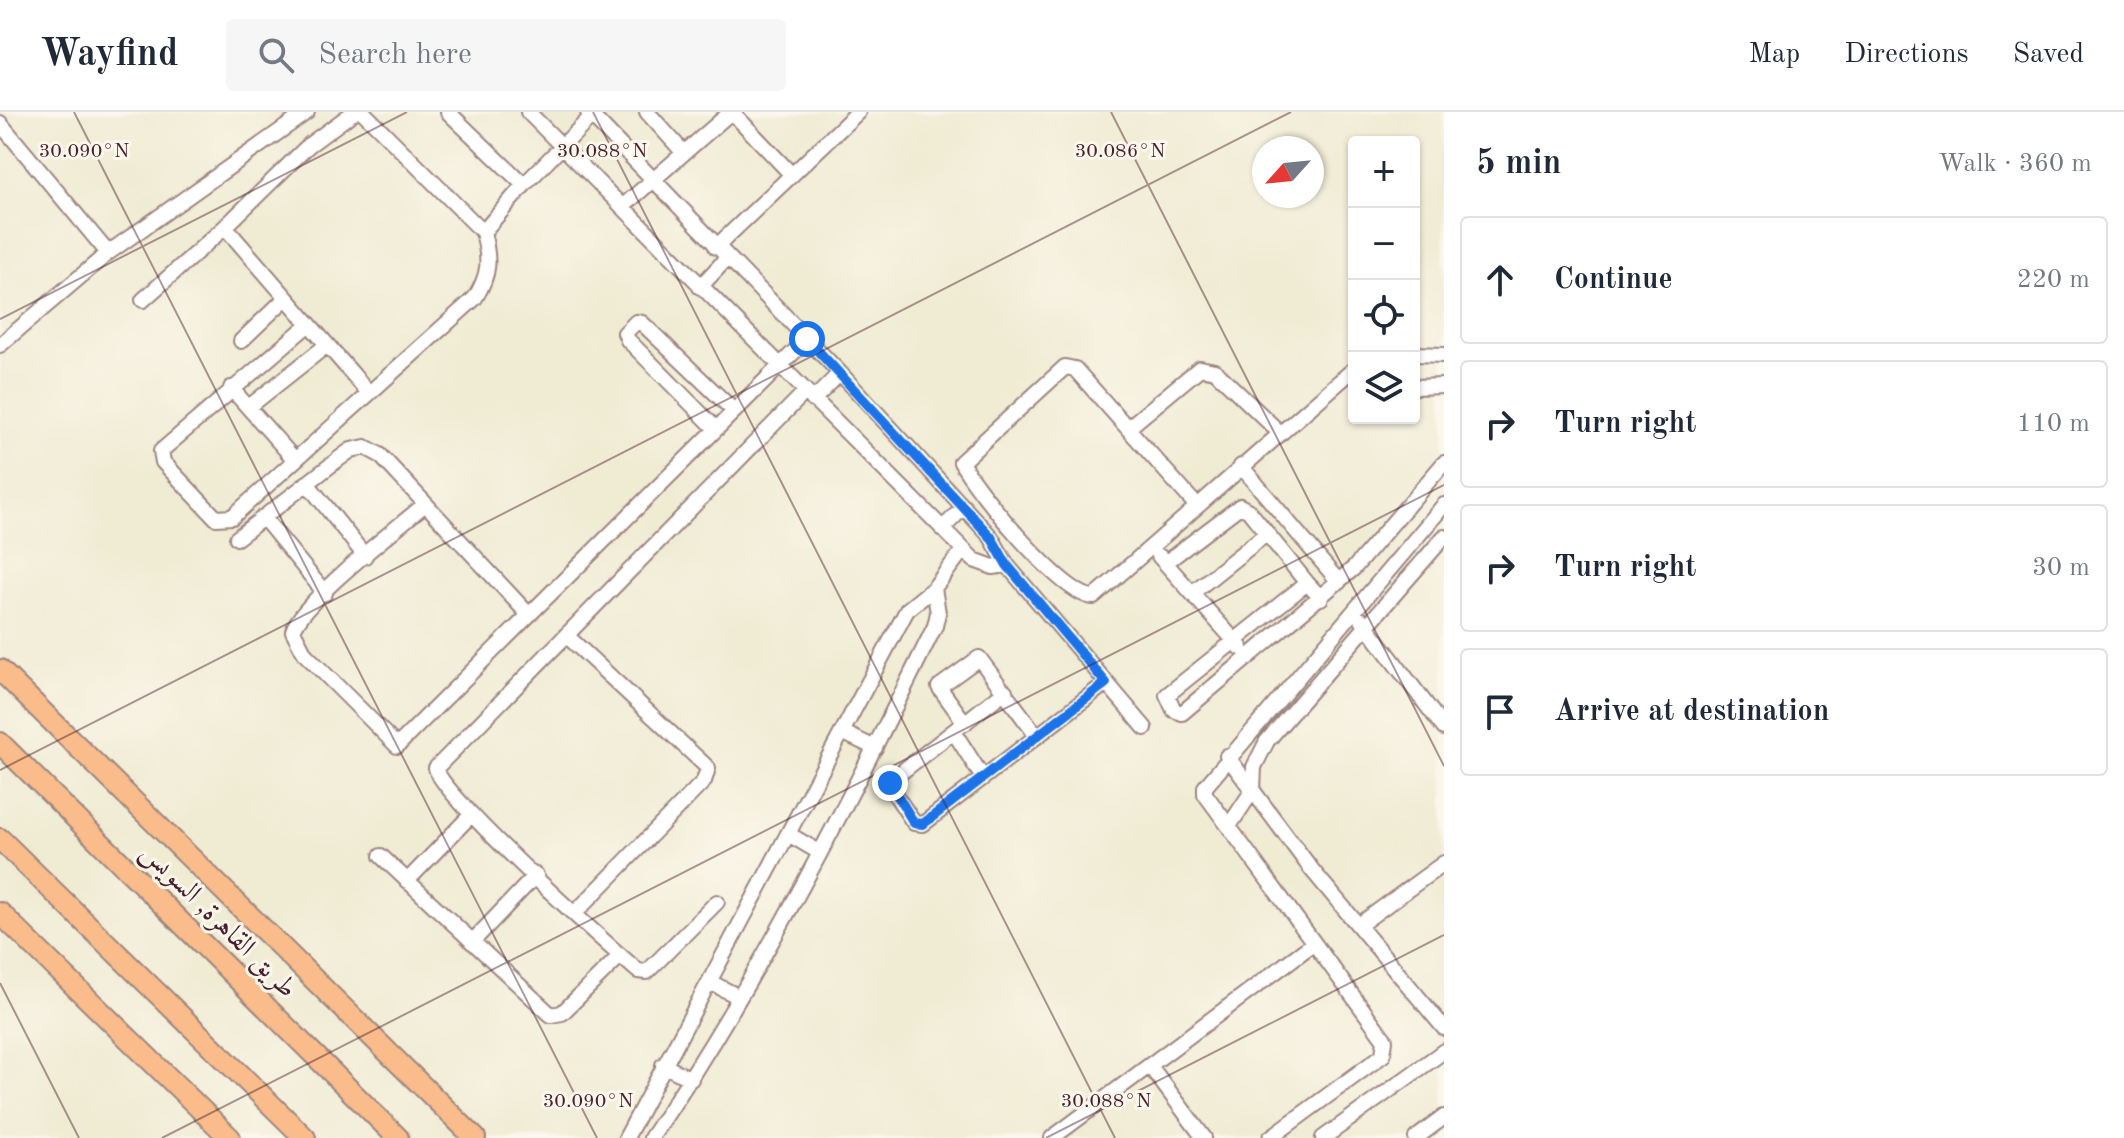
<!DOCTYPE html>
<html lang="en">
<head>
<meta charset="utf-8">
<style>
  :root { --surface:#fff; --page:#f6f6f7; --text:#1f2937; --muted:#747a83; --line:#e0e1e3 }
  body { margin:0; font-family:"Old Standard TT",Amiri,serif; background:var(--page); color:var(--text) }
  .controls { position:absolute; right:24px; top:24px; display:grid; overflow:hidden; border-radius:8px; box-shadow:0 2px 6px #0004 }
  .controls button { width:72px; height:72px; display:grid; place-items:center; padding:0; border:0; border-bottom:2px solid var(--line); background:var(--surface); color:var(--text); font:40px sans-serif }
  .compass { position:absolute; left:1252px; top:24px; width:72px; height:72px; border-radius:50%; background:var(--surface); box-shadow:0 2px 6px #0004; rotate:243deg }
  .stop { position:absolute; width:24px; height:24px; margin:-18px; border:6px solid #1a73e8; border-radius:50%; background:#fff }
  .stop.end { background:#1a73e8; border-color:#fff; box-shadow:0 2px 8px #0008 }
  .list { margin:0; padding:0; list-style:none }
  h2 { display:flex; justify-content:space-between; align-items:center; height:104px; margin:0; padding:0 32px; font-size:34px }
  h2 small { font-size:26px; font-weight:400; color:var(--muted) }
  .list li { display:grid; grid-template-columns:52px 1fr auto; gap:24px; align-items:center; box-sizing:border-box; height:128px; margin:0 16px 16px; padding:0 16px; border:2px solid var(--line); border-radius:8px }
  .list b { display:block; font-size:30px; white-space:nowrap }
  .list em { font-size:26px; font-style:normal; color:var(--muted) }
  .icon { flex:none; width:44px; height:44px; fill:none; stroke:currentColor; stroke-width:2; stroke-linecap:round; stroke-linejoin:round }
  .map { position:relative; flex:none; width:1444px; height:1026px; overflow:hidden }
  header { display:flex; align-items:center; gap:48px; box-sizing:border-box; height:112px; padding:0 40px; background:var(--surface); border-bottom:2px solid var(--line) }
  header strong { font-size:38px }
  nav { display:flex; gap:44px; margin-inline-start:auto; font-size:28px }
  .search { width:560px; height:72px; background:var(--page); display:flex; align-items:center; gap:20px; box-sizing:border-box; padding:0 28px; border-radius:8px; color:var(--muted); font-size:30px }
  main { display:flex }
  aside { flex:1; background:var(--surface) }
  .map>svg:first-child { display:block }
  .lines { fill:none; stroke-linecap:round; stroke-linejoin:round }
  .minor-casing { stroke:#9d857f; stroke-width:18 }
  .highway-casing { stroke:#9d857f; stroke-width:24 }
  .minor { stroke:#fff; stroke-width:14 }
  .highway { stroke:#f9bc8a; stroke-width:20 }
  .route { stroke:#1a73e8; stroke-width:10 }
  .ticks { fill:none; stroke:#4a1f2b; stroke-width:2; stroke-opacity:0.45 }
  .labels { text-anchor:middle; stroke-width:6; stroke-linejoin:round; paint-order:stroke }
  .street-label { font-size:28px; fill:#4a1f2b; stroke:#fbf7ec }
  .ticks-label { font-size:20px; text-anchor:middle; fill:#4a1f2b; stroke:#fbf7ec; stroke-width:6; stroke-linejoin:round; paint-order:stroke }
</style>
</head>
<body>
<header>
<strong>Wayfind</strong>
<div class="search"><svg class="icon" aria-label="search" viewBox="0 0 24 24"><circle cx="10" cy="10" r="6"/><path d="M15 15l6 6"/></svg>Search here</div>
<nav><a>Map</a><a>Directions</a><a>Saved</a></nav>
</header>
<main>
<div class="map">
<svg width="1444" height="1026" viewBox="0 0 1444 1026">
  <rect width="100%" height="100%" fill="#fbf7ec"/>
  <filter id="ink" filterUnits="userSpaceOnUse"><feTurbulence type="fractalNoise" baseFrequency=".0125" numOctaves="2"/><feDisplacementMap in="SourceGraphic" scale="16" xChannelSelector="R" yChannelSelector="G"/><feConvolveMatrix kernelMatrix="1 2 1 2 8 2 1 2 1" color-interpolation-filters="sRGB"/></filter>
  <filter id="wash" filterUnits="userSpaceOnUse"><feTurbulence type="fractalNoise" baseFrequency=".006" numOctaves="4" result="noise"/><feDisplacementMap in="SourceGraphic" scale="32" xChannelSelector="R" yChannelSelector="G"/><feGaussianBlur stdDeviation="1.8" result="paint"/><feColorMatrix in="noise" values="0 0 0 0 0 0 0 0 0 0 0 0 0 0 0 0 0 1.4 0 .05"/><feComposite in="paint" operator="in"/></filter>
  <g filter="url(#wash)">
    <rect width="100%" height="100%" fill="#f0ebd3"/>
  </g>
  <g filter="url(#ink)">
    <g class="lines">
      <g class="minor-casing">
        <path id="minor" d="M363,0L483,120
          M448,0L524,73
          M528,0L974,448L993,455L1007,453
          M588,0L840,261L991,425L1007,453L1145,616
          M647,0L684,41
          M732,0L792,63
          M0,11L108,141
          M622,95L731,0
          M225,115L369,281
          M716,135L858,0
          M700,175L727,146
          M143,188L225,115L309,33L354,0
          M309,212L161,339L163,350L216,406L232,405L475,186C490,162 490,148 483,120L524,73L592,4
          M241,229L286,186
          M0,233L108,141L307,0
          M1414,242L1444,243
          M1414,275L1444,274
          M231,276L295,348
          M813,288L840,261
          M250,294L327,233
          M1128,316L1200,256L1215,259L1279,320
          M716,317L628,228L625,221L636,210L642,211L734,299
          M1241,354L1339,470
          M307,371L365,444
          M424,393C395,418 303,488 293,519L305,542L397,634L807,227
          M1196,393L1075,257L1065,255L961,350C976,378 1063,485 1094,485L1354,257
          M263,405L325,481
          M942,417L964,395
          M237,426L336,349L351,338L365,335L380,343L529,503
          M1159,444L1241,536
          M1165,451L1240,394L1249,399L1307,471
          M1192,481L1266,422
          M1321,486L1307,471L1167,583L1174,598L1182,601L1354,456L1444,351
          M1362,508L1444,616
          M566,523L708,656L704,669L575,801
          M1005,579L890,669L891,676L914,711L923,712L1106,571
          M965,611L939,575L979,546L1037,624
          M954,620L983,666
          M844,621L875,636
          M1227,644L1312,758L1444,916
          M1229,714L1253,678L1254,655L1267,629L1444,425
          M790,723L819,740
          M381,744L551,903L562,901L620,844
          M407,769L471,703
          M717,790L647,860L638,859C609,834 438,681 436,656L805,280
          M1359,813L1444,751
          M472,830L536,763
          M710,870L739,885
          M663,953L691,967
          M1150,954L1204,1026
          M626,1026L907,498L934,476L963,438
          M651,1026C760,865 849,689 935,514L938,501L934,476
          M1052,1026L1314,831
          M1270,1026L1383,943L1385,928L1205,682V675L1444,393
          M1323,1026L1444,939
          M1416,1026L1444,1005"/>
      </g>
      <g class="highway-casing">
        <path id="highway" d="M0,558L475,1026
          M0,631L398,1026
          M0,727L305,1026
          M0,801L230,1026"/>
      </g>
      <use href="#minor" class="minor"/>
      <use href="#highway" class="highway"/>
    </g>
  </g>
  <g class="lines" filter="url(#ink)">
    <path class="route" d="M807,227L991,425L1007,453L1106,571L923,712L914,711L890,671"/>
  </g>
  <path class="ticks" d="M74,0L597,1026M593,0L1115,1026M1111,0L1444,654M0,207L407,0M0,658L1291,0M0,871L79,1026M162,1026L1444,373M1046,1026L1444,823"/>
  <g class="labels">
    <g class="street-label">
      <text transform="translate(220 807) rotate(45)" y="10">طريق القاهرة, السويس</text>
    </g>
  </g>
  <g class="ticks-label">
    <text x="84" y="45">30.090°N</text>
    <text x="602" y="45">30.088°N</text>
    <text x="1120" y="45">30.086°N</text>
    <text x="588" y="995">30.090°N</text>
    <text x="1106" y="995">30.088°N</text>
  </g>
</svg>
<div class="controls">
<button>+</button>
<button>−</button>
<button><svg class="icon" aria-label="locate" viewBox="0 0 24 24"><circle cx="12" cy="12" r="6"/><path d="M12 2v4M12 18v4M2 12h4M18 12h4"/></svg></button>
<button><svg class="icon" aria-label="layers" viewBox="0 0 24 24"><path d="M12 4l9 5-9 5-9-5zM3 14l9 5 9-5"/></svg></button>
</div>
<svg class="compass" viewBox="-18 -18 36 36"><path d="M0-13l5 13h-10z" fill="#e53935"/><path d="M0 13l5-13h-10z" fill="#747a83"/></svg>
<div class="stop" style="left:807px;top:227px"></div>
<div class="stop end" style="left:890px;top:671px"></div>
</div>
<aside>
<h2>5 min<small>Walk · 360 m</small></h2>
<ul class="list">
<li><svg class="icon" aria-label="ahead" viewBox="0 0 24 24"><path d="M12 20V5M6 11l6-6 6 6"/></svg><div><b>Continue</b></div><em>220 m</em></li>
<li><svg class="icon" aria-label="right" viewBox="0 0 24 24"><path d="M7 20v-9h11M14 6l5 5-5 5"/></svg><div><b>Turn right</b></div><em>110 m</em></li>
<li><svg class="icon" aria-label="right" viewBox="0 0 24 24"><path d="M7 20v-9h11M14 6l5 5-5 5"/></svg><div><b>Turn right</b></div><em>30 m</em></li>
<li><svg class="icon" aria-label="arrive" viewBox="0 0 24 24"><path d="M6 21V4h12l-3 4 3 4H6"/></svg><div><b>Arrive at destination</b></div></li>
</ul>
</aside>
</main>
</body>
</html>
